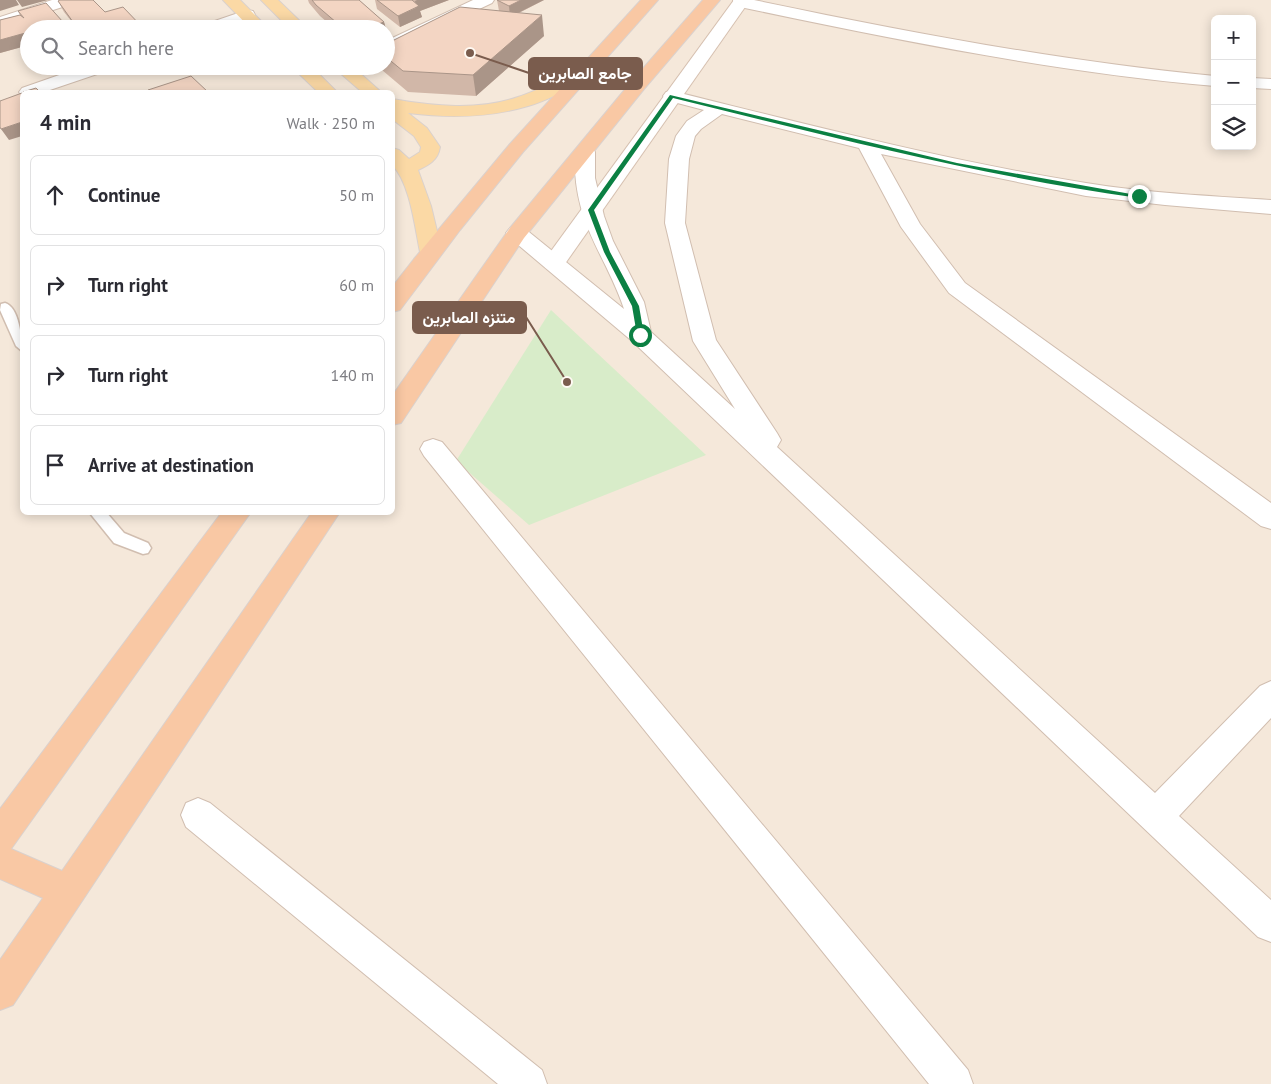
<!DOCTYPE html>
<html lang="en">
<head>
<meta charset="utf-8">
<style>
  :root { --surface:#fff; --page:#f7f7f7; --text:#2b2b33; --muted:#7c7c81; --line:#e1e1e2 }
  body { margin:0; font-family:"PT Sans",Vazirmatn,sans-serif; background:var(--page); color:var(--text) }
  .controls { position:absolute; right:15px; top:15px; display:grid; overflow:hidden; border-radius:8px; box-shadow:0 2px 12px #0003 }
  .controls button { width:45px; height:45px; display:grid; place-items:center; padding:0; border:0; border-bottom:1px solid var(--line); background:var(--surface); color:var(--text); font:25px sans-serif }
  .stop { position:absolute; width:15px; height:15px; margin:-11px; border:4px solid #0b8043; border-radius:50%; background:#fff }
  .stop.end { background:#0b8043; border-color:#fff; box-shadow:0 1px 5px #0008 }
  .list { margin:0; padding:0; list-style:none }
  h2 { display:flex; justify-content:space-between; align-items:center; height:65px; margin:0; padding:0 20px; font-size:21px }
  h2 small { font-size:16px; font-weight:400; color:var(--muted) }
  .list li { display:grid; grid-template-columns:32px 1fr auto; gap:15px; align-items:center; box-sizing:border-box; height:80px; margin:0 10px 10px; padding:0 10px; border:1px solid var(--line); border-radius:8px }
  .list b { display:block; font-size:19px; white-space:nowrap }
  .list em { font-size:16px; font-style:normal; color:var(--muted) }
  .icon { flex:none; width:28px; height:28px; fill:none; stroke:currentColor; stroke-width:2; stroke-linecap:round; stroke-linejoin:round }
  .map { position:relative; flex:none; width:1271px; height:1084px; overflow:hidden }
  .search { position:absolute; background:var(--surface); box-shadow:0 2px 12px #0003; left:20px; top:20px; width:375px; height:55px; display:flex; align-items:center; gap:12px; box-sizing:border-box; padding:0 18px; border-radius:28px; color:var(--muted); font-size:19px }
  .panel { position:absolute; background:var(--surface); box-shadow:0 2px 12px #0003; left:20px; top:90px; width:375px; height:425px; border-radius:8px }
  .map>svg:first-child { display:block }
  .residential { fill:#f5e8da; fill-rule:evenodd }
  .green { fill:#d8ecc9 }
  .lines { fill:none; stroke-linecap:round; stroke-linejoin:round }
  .service-casing { stroke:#d1beb0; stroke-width:3 }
  .minor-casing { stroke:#d1beb0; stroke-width:2 }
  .secondary-casing { stroke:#d6c0b0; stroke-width:2 }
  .primary-casing { stroke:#dad1cd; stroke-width:2 }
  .trunk-casing { stroke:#dad1cd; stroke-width:2 }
  .service { fill:#fff; fill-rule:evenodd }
  .minor { fill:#fff; fill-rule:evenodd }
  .secondary { fill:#fff; fill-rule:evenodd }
  .primary { fill:#fbd9a5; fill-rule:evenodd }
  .trunk { fill:#f9c8a4; fill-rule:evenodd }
  .wall { fill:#d1b7a8 }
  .shaded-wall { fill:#aa9588 }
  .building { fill:#f3d5c3; stroke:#aa9588 }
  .route { fill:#0b8043 }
  .leader { fill:none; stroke:#7a5c4d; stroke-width:2 }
  .callout-dot { fill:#7a5c4d; stroke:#fffaf3; stroke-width:2 }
  .callout { fill:#7a5c4d; stroke:#7a5c4d; stroke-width:2 }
  .callout-label { font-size:16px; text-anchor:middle; font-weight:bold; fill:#fff }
</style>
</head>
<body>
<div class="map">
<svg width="1271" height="1084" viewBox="0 0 1271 1084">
  <rect width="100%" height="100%" fill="#fdf6ec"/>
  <path class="residential" d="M0,0H1271V1084H0ZM1215,19H1252V146H1215ZM29,29H386V66H29ZM22,92H392V512H22Z"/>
  <path class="green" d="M551,310L706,455L529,525L456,461Z"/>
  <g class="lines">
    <g class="service-casing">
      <path id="service" d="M5,303C19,307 22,338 22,351L16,346L0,310L1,304Z
        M89,512H106L124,533L148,543L151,548L148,553L143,554L114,543Z"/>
    </g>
    <g class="minor-casing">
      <path id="minor" d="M52,0H77L75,3L0,27V17Z
        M473,0H494L492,3L386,53V41Z
        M733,0H754C907,32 1059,61 1215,76V86C1054,72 897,40 740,7L734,5Z
        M247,10L253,11L255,15L253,19L225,29H201L203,25Z
        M85,66H112L109,70L44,92H22V96L19,92L22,88Z
        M1252,78L1271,79V89L1252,88Z
        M672,91C810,125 946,161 1086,183C1147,193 1209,196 1271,200V214L1165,205L1086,196L881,154L920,224L965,283L1271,503V529L1261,526L949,293L901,227L859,148L722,114L701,129L695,136L689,159L685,223L716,340L777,433L781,440L777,447L1155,793L1260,686L1271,681V718L1179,816L1271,900V942L1258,937L632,341L510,238L506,233L510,228L517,226L524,228L624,309C607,258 578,229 575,170C575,163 574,154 578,148H592L595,152V178L604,216L613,241L644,302L651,332L735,409L693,341L665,223L669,159L676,136L687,121L704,110L666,100L663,96L666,92Z
        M433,439L442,442L968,1070L973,1084H929L424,456L420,449L424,442Z
        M198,798L210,803L542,1070L547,1084H498L186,827L181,815L186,803Z"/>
    </g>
    <g class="secondary-casing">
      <path id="secondary" d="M734,0H750L562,268L554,270L546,268L543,263L546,258Z"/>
    </g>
    <g class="primary-casing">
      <path id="primary" d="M223,0H240L269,29H251Z
        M261,0H278L308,29H290Z
        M291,66H311L337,92H318Z
        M332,66H352L381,92H362Z
        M575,75L581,76L584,80L581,84C563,91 546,101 528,106C488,118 449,118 408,113L427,128L440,147C438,160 429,165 418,170L431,206L442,252L439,257L431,259L423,257L420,252C415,228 410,182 392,165V148L399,150L409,159L420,152L421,147L414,136L392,119V99C433,106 478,111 518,97C537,91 555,80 575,75Z"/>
    </g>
    <g class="trunk-casing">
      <path id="trunk" d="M641,0H658L523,152L460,230L400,310L392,312V287L414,259L510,144Z
        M703,0H720L644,89L524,238L401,423L392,425V396L510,228L632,81Z
        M222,512H251L11,849L62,871L312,512H340L13,1005L0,1010V960L43,898L0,879V809Z"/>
    </g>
    <use href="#service" class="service"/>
    <use href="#minor" class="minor"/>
    <use href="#secondary" class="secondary"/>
    <use href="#primary" class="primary"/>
    <use href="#trunk" class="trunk"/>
  </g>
  <path class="wall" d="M308,0H359L384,22L386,29H335L320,16L309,3Z
    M375,0H449L420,11L422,17L400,27L377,9Z
    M497,0H544L519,13L544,36L476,96L408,92L382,70L381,66H386V44L499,11Z
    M58,1L105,12L144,29H29V45L0,53V20L20,15L18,11L65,25L72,22L64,12Z"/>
  <path class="shaded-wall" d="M0,0H16L19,5L0,11Z
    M17,0H48L22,7Z
    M417,0H449L420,11L422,17L400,27L398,16L416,8L415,1Z
    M521,0H544L510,17L509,6Z
    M542,15L544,36L476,96L473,75Z
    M63,22L67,29H41Z
    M384,22L386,29H365Z
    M29,32V45L0,53V40Z
    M62,66H74L64,70Z
    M22,122V136L9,140L1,129Z"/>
  <path class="building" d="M60,0H93L105,12L123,7L144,29H52L73,22L58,1Z
    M312,0H359L384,22L365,29H344L316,5Z
    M377,0H412L419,6L398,16Z
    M497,0H521L509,6Z
    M46,3L63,22L41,29H29V32L0,40V20L20,15L24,18L18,11Z
    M460,7L542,15L473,75L403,71L386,57V44Z
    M191,76L208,92H151L148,90Z
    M36,88L40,92H23Z
    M22,93V122L1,129L0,127V101Z"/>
  <path class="route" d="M670,95L957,163L1142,196L1139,198C981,176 828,136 673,98L594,210L610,252L639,306L644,335L640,338L637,335L632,306L604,252L588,210Z"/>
  <path class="leader" d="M470 53L529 73M567 382L526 317"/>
  <g class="callout-dot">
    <circle cx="470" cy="53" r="5"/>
    <circle cx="567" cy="382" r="5"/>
  </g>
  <g class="callout">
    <rect x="529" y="58" width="113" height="31" rx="5"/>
    <rect x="413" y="302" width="113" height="31" rx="5"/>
  </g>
  <g class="callout-label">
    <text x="585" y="79">جامع الصابرين</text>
    <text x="469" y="323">متنزه الصابرين</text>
  </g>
</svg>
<div class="controls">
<button>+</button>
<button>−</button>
<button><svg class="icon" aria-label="layers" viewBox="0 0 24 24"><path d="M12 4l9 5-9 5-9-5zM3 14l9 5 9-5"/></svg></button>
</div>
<div class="stop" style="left:640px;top:335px"></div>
<div class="stop end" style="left:1139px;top:196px"></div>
<div class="search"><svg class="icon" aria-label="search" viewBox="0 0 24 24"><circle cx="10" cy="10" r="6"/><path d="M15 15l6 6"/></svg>Search here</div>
<section class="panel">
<h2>4 min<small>Walk · 250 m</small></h2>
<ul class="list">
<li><svg class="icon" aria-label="ahead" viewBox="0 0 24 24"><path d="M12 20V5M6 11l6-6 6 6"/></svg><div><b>Continue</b></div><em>50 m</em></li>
<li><svg class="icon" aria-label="right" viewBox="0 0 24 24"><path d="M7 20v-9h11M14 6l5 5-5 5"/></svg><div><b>Turn right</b></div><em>60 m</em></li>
<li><svg class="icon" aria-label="right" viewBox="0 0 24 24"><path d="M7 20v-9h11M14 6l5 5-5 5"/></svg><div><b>Turn right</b></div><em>140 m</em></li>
<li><svg class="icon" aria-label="arrive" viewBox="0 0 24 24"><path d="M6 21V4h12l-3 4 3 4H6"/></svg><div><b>Arrive at destination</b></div></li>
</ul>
</section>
</div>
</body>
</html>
